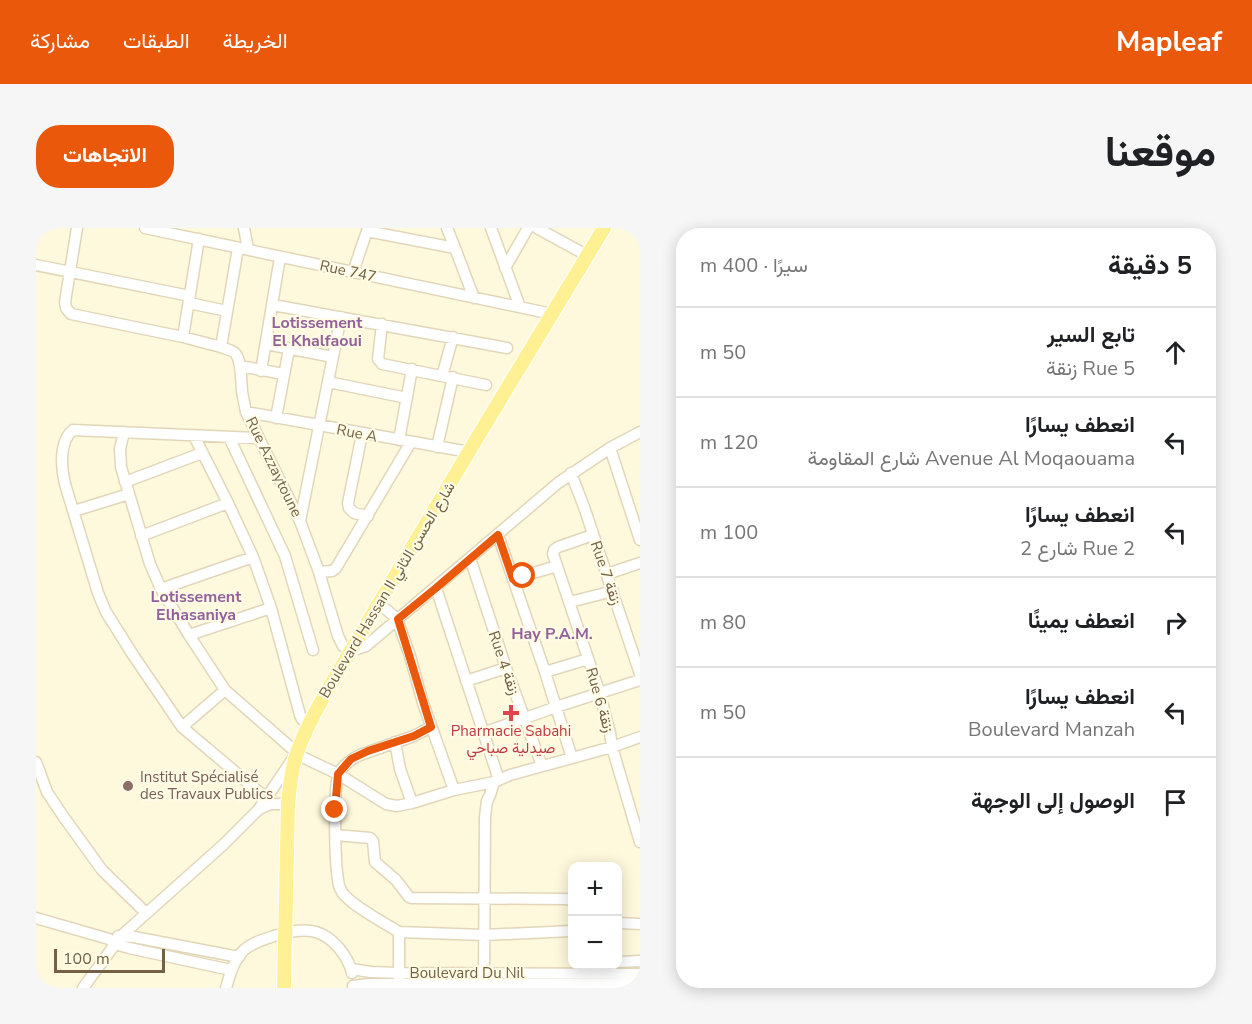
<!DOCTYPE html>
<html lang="ar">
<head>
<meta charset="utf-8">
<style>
  :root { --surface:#fff; --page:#f6f6f6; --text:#202124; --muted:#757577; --line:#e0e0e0; --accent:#ea580c }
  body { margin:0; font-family:"Nunito Sans",Vazirmatn,sans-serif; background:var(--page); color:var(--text); direction:rtl }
  .controls { position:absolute; right:18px; bottom:18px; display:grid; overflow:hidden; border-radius:12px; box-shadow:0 3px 15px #0003 }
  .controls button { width:54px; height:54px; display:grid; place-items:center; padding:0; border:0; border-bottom:2px solid var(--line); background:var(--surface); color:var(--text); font:30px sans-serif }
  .scale { position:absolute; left:18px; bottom:15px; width:111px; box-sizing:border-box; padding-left:6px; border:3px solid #746145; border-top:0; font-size:16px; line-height:21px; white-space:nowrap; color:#746145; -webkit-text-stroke:4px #fffbe5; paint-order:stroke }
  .stop { position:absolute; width:18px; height:18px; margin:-14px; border:4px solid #ea580c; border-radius:50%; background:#fff }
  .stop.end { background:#ea580c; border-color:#fff; box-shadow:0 2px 6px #0008 }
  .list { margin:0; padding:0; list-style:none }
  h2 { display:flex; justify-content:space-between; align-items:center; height:78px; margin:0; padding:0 24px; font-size:26px }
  h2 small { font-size:20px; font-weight:400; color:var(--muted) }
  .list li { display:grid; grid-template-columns:39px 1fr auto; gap:18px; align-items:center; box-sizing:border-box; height:90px; padding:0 24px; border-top:2px solid var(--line) }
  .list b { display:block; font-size:22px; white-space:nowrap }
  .list p { margin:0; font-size:20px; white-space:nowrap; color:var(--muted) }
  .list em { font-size:20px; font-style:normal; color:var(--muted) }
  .icon { flex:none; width:33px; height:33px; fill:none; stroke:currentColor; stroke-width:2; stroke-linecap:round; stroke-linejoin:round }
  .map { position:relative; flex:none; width:604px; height:760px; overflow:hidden; direction:ltr; border-radius:24px }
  header { display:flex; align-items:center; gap:36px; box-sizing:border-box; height:84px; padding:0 30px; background:var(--accent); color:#fff }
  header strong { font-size:28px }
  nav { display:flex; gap:33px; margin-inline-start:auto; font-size:21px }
  .intro { display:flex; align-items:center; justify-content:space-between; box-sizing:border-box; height:144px; padding:0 36px }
  h1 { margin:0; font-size:42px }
  .button { padding:15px 27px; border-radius:24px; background:var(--accent); color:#fff; font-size:21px; font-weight:700 }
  main { display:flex; gap:36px; padding:0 36px }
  aside { flex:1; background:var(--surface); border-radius:24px; box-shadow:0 3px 15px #0003 }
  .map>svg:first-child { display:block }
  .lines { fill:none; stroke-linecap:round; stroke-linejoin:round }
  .minor-casing { stroke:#e2d6b9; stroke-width:13 }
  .major-casing { stroke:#fff; stroke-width:16 }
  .minor { stroke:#fff; stroke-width:10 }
  .major { stroke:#fff193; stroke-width:14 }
  .route { stroke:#ea580c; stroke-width:8 }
  .health-dot { fill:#e0444e; stroke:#fffbe5; stroke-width:2 }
  .education-dot { fill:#8d6e63; stroke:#fffbe5; stroke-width:2 }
  .labels { text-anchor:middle; stroke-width:4.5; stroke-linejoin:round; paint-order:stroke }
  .street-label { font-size:15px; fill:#746145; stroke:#fffbe5 }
  .health-label { font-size:15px; fill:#be3a42; stroke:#fffbe5 }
  .education-label { font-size:15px; fill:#785e54; stroke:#fffbe5; text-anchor:start }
  .neighbourhood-label { font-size:16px; font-weight:bold; fill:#936099; stroke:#fffbe5 }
</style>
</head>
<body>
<header>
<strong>Mapleaf</strong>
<nav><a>الخريطة</a><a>الطبقات</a><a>مشاركة</a></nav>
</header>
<div class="intro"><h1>موقعنا</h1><a class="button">الاتجاهات</a></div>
<main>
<aside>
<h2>5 دقيقة<small>سيرًا · 400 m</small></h2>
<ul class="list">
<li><svg class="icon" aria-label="ahead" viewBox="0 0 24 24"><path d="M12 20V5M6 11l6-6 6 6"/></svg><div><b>تابع السير</b><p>Rue 5 زنقة</p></div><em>50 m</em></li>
<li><svg class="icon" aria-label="left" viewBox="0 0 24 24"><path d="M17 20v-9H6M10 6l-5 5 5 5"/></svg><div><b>انعطف يسارًا</b><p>Avenue Al Moqaouama شارع المقاومة</p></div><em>120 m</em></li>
<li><svg class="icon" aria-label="left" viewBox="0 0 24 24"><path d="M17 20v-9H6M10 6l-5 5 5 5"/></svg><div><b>انعطف يسارًا</b><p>Rue 2 شارع 2</p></div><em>100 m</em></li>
<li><svg class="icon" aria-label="right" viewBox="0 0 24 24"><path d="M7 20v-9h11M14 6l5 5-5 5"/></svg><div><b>انعطف يمينًا</b></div><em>80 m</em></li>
<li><svg class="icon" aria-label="left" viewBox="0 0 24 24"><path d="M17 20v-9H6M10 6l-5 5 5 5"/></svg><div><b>انعطف يسارًا</b><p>Boulevard Manzah</p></div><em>50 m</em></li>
<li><svg class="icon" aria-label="arrive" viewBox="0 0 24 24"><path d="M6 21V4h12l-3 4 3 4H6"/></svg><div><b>الوصول إلى الوجهة</b></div></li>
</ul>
</aside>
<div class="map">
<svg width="604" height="760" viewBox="0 0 604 760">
  <rect width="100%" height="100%" fill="#fef9dd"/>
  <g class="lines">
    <g class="minor-casing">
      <path id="minor" d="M41,0L29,74L30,80L35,86L147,109L185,119
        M109,0L516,86
        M208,0L212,21
        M411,0L419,20
        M455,0L484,79
        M501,0L552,28
        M202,20L185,119C190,121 196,122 199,125C207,134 204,157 207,169C208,174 209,179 210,184L264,293L283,344L302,408L307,418L315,423L330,418L343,407L522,255L574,220L604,204
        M0,37L154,68
        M469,40L492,0
        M317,44L331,3L419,20L438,70
        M153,75L191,83
        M237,77L471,120
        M346,96L342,131L346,136L450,157
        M147,109L163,11
        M230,116L297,129
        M204,138L248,146
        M225,143L244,29
        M406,148L417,109
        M292,154L371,170
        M210,184L433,224
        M240,190L253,121
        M88,204L84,221L85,239L114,336L125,361L153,407L189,462L261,525
        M326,206L312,275L313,280L318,285L332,288
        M158,208L192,275L217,329L235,380L264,487L266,491L273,496
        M193,209L249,328L277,422
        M222,210L37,202C23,213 25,240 29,256L62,365L70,384L97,427L146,499L230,570
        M363,212L376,141
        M401,219L417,149
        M574,220L604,312
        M535,245L548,279L604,446
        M89,254L166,225
        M38,283L93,266
        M264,293L305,89
        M462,307L509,444L536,530
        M557,307L522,319L518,322L517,326L564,466L574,505L576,519L604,614
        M105,308L192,275
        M434,330L470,440L506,538
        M283,344L296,343L300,340L375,214
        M571,346L604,335
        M477,351L521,338
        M400,360L463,552
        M125,361L217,329
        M534,374L577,363
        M343,375L361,391L374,428L387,475L418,562
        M153,407L235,380
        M509,444L552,431
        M430,453L470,440
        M146,499L189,462
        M447,505L520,479L604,452
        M359,514L364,541L376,575
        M0,534L11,564L27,588L66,642L110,685
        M223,581L235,576H252
        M300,607L334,610L337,613L339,634L360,652L373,669L376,670L530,671L536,672
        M0,690L73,711L79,716L93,720L195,742
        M582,695L604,696
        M363,704C350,696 313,676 306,664C304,661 302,655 302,651C299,636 297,556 303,545C307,537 316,531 324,527L378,508L395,499
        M363,704L448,707L536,703
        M82,708L98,709L203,729
        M582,734L604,733
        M315,741L335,744L363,745L604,746
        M448,751L449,589L451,573L454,567L458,554
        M363,752V704
        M0,755L3,760
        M317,758L333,756H604
        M47,760L85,708L187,617L223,581L260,526L302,546L350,576L361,578L376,575L418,562L458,554L474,547L576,519L604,509
        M190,760C194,746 198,732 208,722C217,714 227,712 238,708C251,704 267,700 280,704C297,709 312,728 316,745"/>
    </g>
    <g class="major-casing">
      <path id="major" d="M248,760L252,576C254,559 255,541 261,525C269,501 282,479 294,458L441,210L568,0"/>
    </g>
    <use href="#minor" class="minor"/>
    <use href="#major" class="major"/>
  </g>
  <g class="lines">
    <path class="route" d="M299,582L302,546L315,531L332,523L378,508L395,499L362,391L400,360L462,307L477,351L487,348"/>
  </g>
  <path class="health-dot" d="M472 476h6v6h6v6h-6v6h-6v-6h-6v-6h6z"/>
  <circle class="education-dot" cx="92" cy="558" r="6"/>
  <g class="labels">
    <g class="street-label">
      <text transform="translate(312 43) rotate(12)" y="5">Rue 747</text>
      <text transform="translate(321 205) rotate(11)" y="5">Rue A</text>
      <text transform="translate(238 239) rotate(64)" y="5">Rue Azzaytoune</text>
      <text transform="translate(570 345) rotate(71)" y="5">Rue 7 زنقة</text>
      <text transform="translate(351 362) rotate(-59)" y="5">Boulevard Hassan II شارع الحسن الثاني</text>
      <text transform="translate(468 435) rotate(71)" y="5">Rue 4 زنقة</text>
      <text transform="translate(564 472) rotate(74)" y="5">Rue 6 زنقة</text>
      <text x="431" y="750">Boulevard Du Nil</text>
    </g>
    <g class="health-label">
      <text x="475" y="508">Pharmacie Sabahi<tspan x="475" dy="17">صيدلية صباحي</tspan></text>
    </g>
    <g class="education-label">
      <text x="104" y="554">Institut Spécialisé<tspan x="104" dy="17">des Travaux Publics</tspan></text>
    </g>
    <g class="neighbourhood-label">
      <text x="281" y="100">Lotissement<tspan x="281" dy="18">El Khalfaoui</tspan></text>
      <text x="160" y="374">Lotissement<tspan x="160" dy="18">Elhasaniya</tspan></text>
      <text x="516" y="411">Hay P.A.M.</text>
    </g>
  </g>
</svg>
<div class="controls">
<button>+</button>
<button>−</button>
</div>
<div class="scale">100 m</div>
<div class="stop" style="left:487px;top:348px"></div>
<div class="stop end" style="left:299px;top:582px"></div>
</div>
</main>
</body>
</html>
